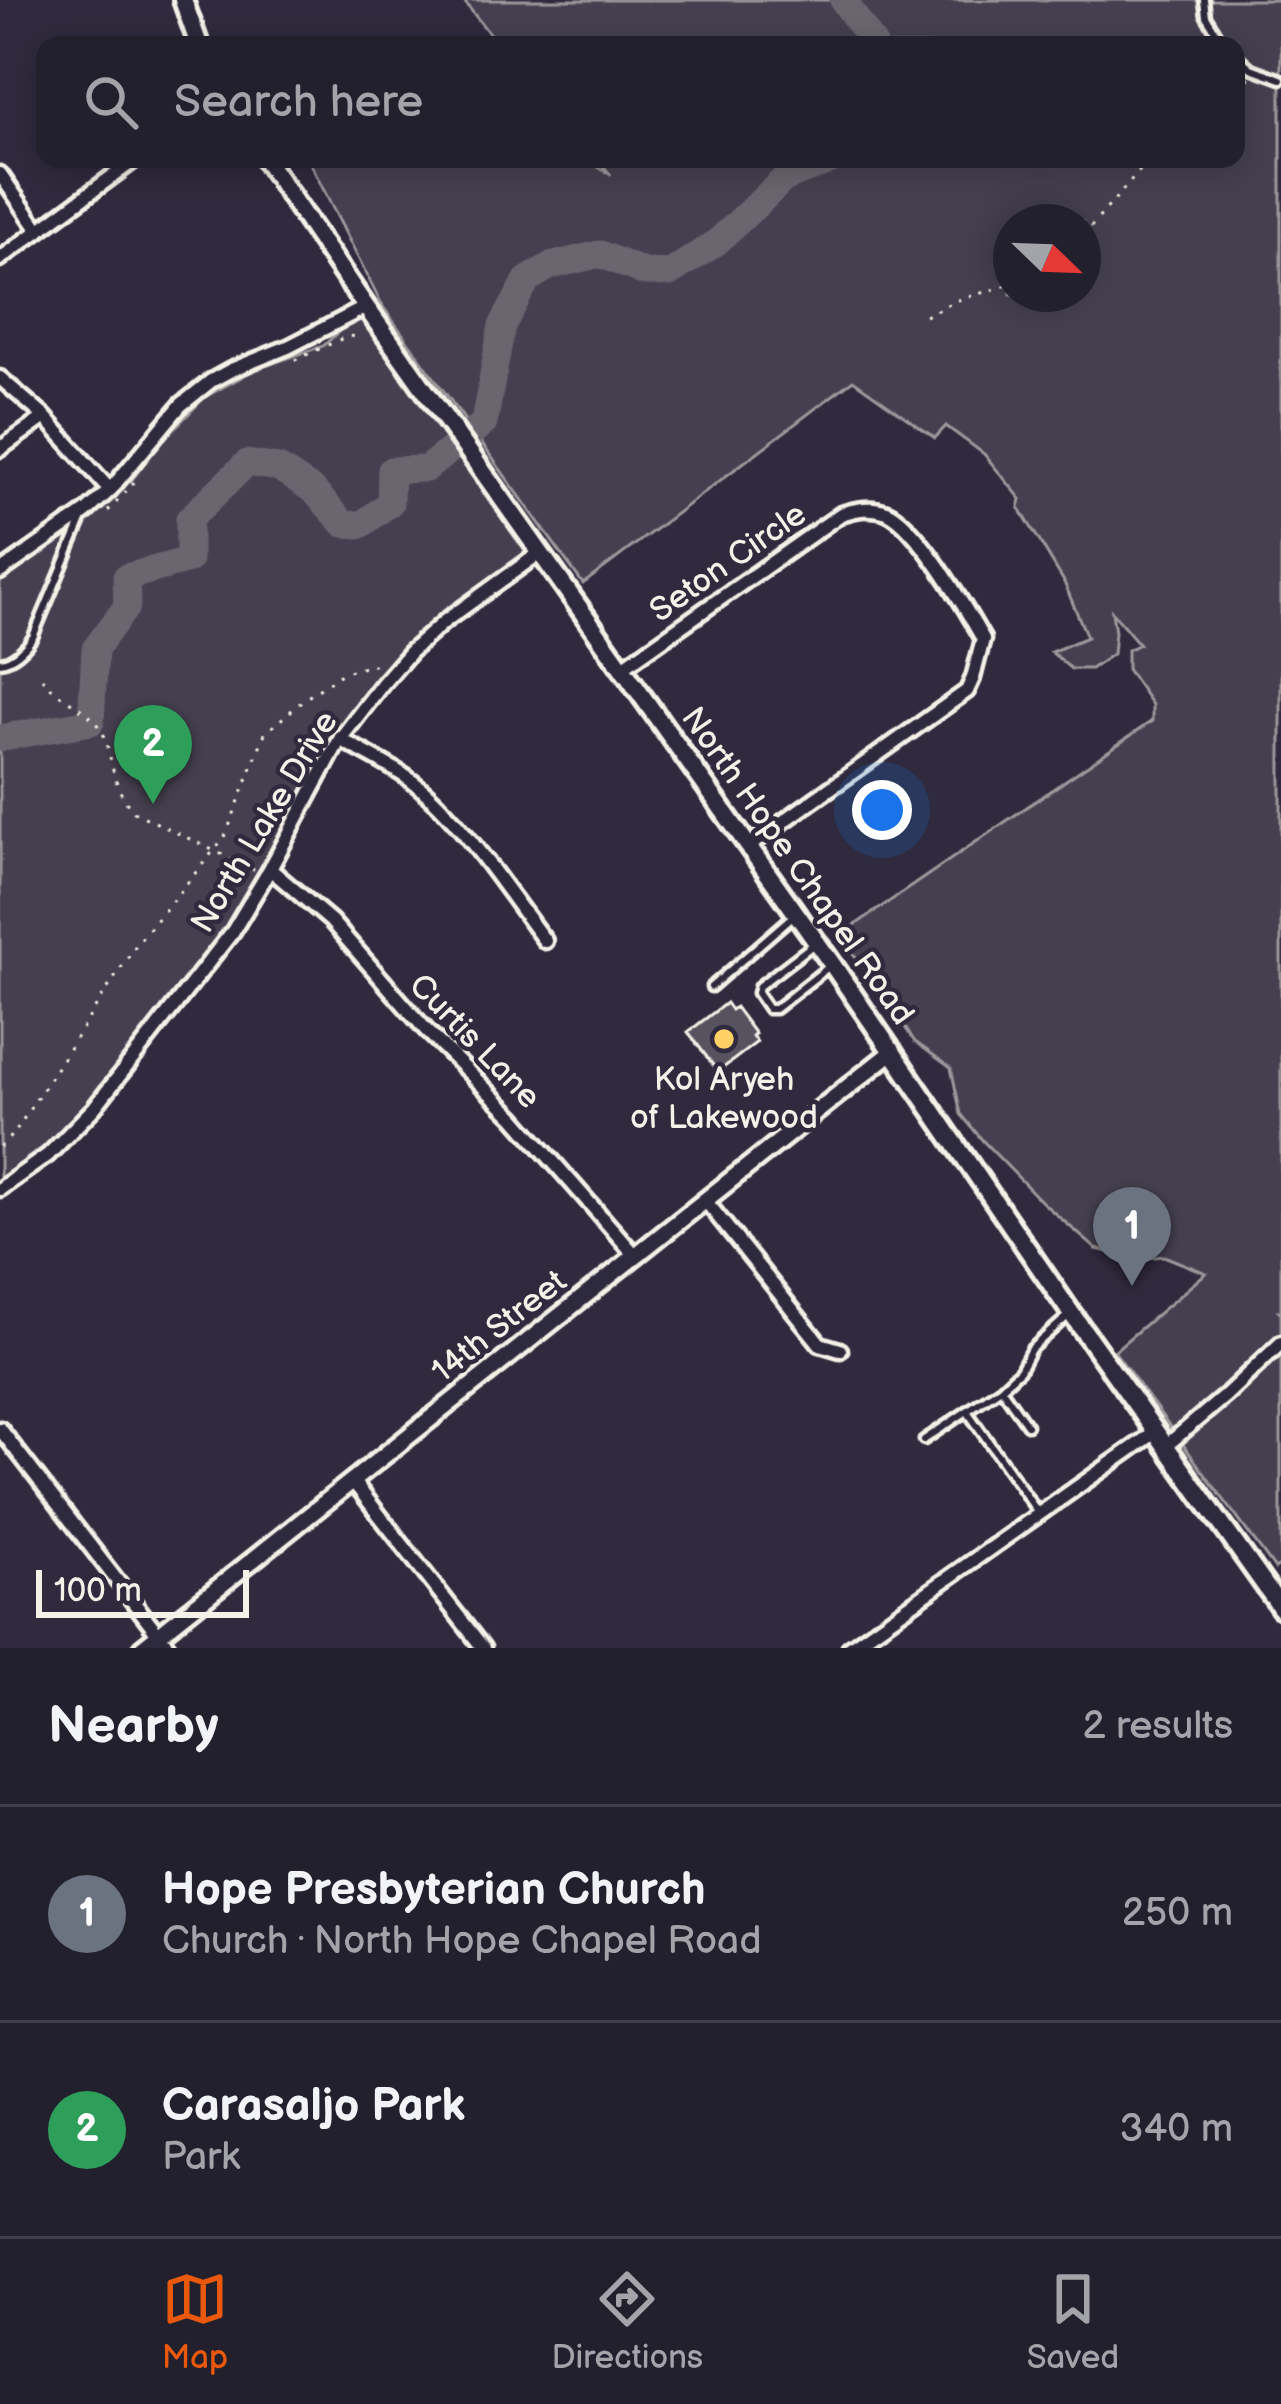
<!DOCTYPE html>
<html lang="en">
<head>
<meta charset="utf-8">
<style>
  :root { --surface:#23202e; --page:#2b2836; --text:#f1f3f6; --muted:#a3a3aa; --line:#403e4a; --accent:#ea580c }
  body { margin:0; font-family:"Balsamiq Sans",sans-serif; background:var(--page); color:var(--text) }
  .compass { position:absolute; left:993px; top:204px; width:108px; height:108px; border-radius:50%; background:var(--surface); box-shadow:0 6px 30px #0003; rotate:113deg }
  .scale { position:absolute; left:36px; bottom:30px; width:213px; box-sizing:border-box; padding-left:12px; border:6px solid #f4f1e8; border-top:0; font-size:33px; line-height:42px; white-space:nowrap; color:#f4f1e8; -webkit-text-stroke:9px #2f2a3d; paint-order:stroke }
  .you { position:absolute; left:882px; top:810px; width:42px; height:42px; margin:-30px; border:9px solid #fff; border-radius:50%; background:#1a73e8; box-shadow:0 0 0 18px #1a73e833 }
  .badge { display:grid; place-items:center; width:78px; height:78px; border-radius:50%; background:var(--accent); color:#fff; font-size:39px; font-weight:700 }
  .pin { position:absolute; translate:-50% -99px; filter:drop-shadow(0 3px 6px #0008) }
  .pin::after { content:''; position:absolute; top:63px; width:42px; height:36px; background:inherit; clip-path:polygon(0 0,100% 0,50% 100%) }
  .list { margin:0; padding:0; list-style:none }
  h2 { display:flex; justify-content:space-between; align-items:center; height:156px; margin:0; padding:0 48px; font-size:51px }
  h2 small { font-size:39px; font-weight:400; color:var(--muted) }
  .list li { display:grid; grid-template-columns:78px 1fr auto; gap:36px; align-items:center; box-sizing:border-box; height:216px; padding:0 48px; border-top:3px solid var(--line) }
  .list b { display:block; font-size:45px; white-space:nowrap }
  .list p { margin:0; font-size:39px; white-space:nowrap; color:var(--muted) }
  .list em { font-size:39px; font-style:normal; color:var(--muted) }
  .icon { flex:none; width:66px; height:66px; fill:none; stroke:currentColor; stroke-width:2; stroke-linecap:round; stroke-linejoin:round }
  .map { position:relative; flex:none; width:1281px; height:1648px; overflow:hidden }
  .search { position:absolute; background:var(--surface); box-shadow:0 6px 30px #0003; left:36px; right:36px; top:36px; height:132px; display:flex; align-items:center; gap:30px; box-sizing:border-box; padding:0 42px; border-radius:24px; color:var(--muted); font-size:45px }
  .sheet { height:588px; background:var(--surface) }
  nav { display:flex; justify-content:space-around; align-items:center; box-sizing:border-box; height:168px; border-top:3px solid var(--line); background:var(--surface); font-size:33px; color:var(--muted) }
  nav a { display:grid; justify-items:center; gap:6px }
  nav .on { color:var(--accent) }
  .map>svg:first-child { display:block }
  .green { fill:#454050; stroke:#9c989c; stroke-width:3; fill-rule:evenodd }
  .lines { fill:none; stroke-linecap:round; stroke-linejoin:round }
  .river { stroke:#6a6670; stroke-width:27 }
  .building { fill:#56525f; stroke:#f4f1e8; stroke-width:3 }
  .service-casing { stroke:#f4f1e8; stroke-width:15 }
  .minor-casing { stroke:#f4f1e8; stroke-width:21 }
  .tertiary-casing { stroke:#f4f1e8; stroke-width:24 }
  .secondary-casing { stroke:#f4f1e8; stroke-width:26 }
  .path { stroke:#f4f1e8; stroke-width:3; stroke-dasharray:3 9; stroke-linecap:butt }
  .service { stroke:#2f2a3d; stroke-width:6 }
  .minor { stroke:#2f2a3d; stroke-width:12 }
  .tertiary { stroke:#2f2a3d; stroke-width:15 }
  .secondary { stroke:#2f2a3d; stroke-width:16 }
  .poi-dot { fill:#ffd166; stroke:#2f2a3d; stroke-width:4.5 }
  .labels { text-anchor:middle; stroke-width:9; stroke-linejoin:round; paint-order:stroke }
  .street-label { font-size:33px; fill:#f4f1e8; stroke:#2f2a3d }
  .poi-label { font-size:33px; fill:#f4f1e8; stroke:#2f2a3d }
</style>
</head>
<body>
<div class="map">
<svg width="1281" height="1648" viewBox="0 0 1281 1648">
  <rect width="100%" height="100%" fill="#2f2a3d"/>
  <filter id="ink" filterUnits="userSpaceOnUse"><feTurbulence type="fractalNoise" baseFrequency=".00833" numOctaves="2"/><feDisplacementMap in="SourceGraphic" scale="24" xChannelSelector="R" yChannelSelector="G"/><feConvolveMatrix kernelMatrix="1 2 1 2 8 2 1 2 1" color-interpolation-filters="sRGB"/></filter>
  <g filter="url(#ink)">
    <path class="green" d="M463,0H1281V1311H1279L1281,1313V1565L1275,1569L1114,1351L1206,1273L1164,1256L1137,1259L1096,1249L1044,1204L983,1141L961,1114L951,1068L915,1042L865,968L839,936L1152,721V705L1127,669V650L1139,644L1112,612L1115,632L1113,654L1091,669H1071L1051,652L1087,637L1063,580L1019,507L1021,499L984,454L946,426L935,438L853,380L583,584L383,307L308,159H585L611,175L597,159H1236V45H498ZM1011,222H1083V294H1011Z
      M366,307L541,552L445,621L340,739L237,926L94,1108L0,1189V572L127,471L131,481L159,444L205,397L256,369L323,346Z"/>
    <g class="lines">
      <path class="river" d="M843,0L874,45
        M0,738L91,722L95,649L127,606L126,577L189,560V519L247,463L279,468L314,491L344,524L361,525L390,503L391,470L426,469L484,423L502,326L527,280L550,266L600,254L643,272L670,273L717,242L784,179L834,159"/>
    </g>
    <path class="building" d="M726,1003L731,1010L735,1007L755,1034L752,1036L757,1042L718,1072L688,1032Z"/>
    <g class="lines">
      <g class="service-casing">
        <path id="service" d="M1204,0L1206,16L1224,45
          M1236,55L1251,68L1281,79
          M0,662C13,661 26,648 33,637L82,520
          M814,944L759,986L757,993L768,1009H775L831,965
          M711,987L794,915
          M1001,1388L1027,1425
          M967,1411L1039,1514
          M924,1440L1001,1388L1020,1370L1031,1349L1069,1315"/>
      </g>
      <g class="minor-casing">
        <path id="minor" d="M0,174L38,229
          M0,259L136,159
          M0,378L45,417L110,490
          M0,449L45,417
          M0,572L86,512L110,490L181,405L211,381L231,370L288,347L366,307
          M623,667L841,514C857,509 871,506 887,512C917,525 966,609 983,639L973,678L967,691L749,846
          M340,739C364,753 391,765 413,782C461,818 508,893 545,941
          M270,869L331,921L426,1030L514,1117L635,1255
          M0,1189L48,1155L94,1108L233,931L270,869L340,739L383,683L410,652L445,621L541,552
          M705,1200L820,1344L840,1350
          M0,1429L169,1648
          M1167,1445L1225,1396L1281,1343
          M352,1480L483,1648
          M849,1648L1157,1431"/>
      </g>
      <g class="tertiary-casing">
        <path id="tertiary" d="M142,1648L893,1051"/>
      </g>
      <g class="secondary-casing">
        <path id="secondary" d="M183,0L199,45
          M265,159L366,307L832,964L1071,1313L1281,1608"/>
      </g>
      <path class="path" d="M1236,81L1250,78
        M1083,236L1150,159
        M925,316L955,301L1011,284
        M295,360L348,336L358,337
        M108,511L138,478
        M42,678C57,697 80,705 96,722C114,742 107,784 134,812L254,870
        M0,1147L15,1132L136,945L225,837L265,733L306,698L344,672L382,663"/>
      <use href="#service" class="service"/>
      <use href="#minor" class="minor"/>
      <use href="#tertiary" class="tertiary"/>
      <use href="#secondary" class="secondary"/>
    </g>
  </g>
  <circle class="poi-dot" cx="724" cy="1039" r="12"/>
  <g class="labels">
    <g class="street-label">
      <text transform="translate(727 561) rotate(-35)" y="12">Seton Circle</text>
      <text transform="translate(263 821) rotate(-59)" y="12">North Lake Drive</text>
      <text transform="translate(799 865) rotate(55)" y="12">North Hope Chapel Road</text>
      <text transform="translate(476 1040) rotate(46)" y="12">Curtis Lane</text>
      <text transform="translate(498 1325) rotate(-38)" y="12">14th Street</text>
    </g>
    <g class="poi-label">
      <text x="724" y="1090">Kol Aryeh<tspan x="724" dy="38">of Lakewood</tspan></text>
    </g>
  </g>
</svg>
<svg class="compass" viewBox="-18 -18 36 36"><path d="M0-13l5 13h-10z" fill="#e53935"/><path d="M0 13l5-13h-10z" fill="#a3a3aa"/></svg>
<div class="scale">100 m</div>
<div class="you"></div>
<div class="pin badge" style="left:1132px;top:1286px;background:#6b7280">1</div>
<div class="pin badge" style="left:153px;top:804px;background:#2e9e5b">2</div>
<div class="search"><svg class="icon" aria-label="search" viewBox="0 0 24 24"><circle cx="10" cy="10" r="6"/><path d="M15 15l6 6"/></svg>Search here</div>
</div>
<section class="sheet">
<h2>Nearby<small>2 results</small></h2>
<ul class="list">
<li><span class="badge" style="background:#6b7280">1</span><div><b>Hope Presbyterian Church</b><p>Church · North Hope Chapel Road</p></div><em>250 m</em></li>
<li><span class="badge" style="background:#2e9e5b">2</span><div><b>Carasaljo Park</b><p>Park</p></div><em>340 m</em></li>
</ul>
</section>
<nav>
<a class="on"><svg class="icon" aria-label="map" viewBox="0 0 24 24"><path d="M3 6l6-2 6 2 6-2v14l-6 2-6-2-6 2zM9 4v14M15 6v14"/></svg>Map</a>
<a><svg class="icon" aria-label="directions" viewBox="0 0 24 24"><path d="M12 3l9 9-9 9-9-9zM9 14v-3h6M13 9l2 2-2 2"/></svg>Directions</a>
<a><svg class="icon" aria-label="saved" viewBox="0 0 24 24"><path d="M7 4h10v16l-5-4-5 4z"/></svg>Saved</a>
</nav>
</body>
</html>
